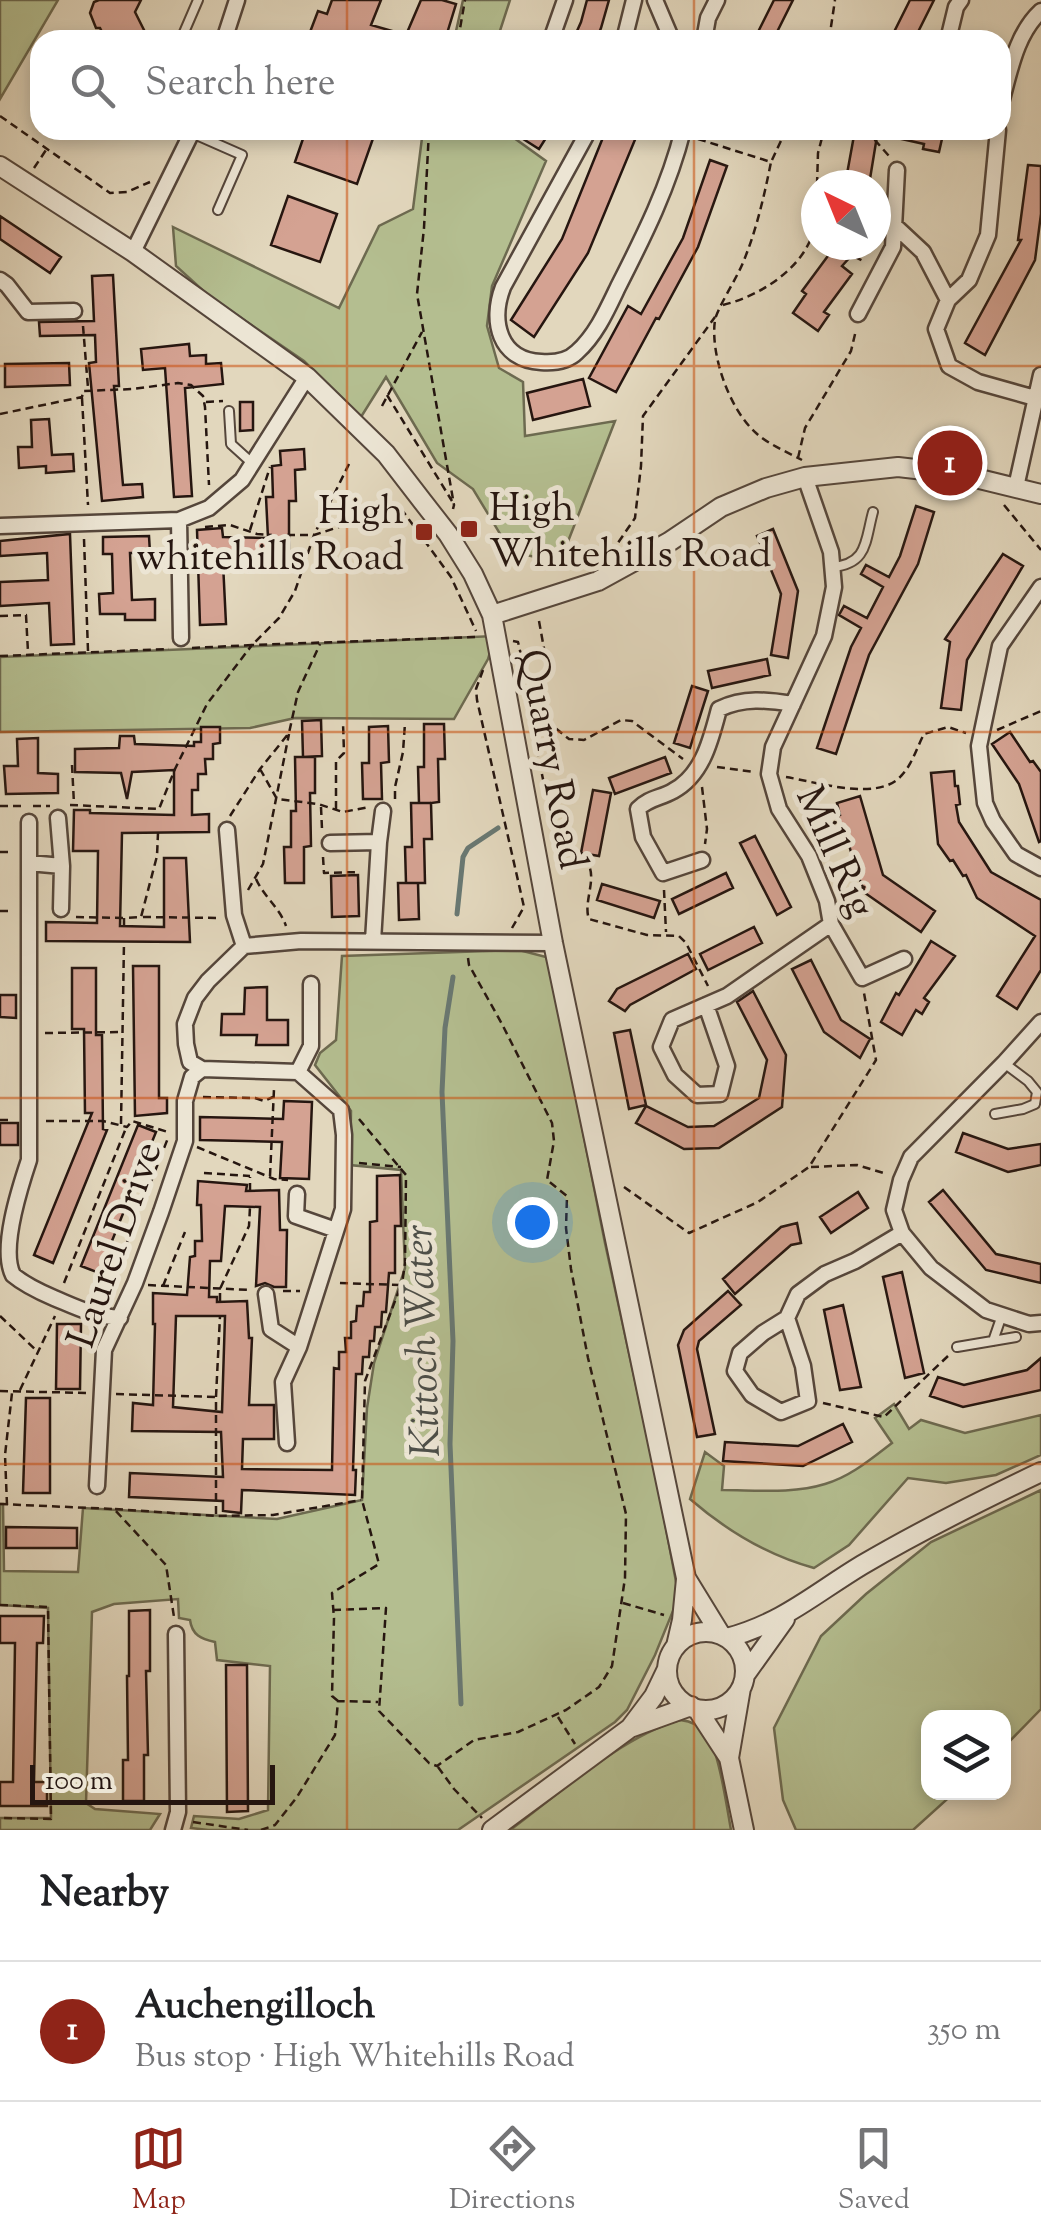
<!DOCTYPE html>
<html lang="en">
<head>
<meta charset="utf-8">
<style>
  :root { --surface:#fff; --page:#f2f2f2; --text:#202124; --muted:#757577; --line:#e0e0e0; --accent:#8f2418 }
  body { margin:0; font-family:"Sorts Mill Goudy",serif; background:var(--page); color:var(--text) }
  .controls { position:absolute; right:30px; bottom:30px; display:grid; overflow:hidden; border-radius:20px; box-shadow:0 5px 15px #0003 }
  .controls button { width:90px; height:90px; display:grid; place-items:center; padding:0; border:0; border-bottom:2px solid var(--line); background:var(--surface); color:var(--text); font:50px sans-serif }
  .compass { position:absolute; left:801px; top:170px; width:90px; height:90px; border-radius:50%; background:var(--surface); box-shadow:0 5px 15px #0003; rotate:317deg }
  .scale { position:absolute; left:30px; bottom:25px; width:245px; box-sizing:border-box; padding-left:10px; border:5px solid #261610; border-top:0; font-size:28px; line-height:35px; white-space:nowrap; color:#261610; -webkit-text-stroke:8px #ece5d4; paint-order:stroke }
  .you { position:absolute; left:532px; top:1222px; width:35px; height:35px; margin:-25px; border:8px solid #fff; border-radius:50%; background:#1a73e8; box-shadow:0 0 0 15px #1a73e833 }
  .badge { display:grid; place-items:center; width:65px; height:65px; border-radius:50%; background:var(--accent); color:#fff; font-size:32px; font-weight:700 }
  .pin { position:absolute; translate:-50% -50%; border:5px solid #fff; box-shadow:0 2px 10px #0006 }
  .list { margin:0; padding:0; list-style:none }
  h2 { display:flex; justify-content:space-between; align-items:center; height:130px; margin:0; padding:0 40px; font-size:42px }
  h2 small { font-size:32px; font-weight:400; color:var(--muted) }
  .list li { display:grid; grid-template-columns:65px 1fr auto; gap:30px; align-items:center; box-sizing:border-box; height:140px; padding:0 40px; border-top:2px solid var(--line) }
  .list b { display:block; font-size:38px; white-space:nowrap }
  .list p { margin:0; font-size:32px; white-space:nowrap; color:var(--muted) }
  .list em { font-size:32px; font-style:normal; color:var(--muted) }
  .icon { flex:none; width:55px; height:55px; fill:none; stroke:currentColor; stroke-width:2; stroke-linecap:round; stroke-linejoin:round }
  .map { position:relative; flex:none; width:1041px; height:1830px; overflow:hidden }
  .search { position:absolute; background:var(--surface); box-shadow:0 5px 15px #0003; left:30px; right:30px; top:30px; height:110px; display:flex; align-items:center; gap:25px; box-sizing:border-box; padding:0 35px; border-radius:30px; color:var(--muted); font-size:38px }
  .sheet { height:270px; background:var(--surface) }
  nav { display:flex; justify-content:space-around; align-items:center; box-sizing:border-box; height:140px; border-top:2px solid var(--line); background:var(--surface); font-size:28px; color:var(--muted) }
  nav a { display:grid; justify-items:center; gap:5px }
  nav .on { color:var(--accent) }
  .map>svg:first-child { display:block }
  .green { fill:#b4be90; stroke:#6d6a50; stroke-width:2.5 }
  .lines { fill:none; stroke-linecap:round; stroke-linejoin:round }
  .stream { stroke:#697872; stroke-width:5 }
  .building { fill:#d4a292; stroke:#261610; stroke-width:2.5; fill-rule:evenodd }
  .service-casing { stroke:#55463b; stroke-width:12 }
  .minor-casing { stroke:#55463b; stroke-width:19 }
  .tertiary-casing { stroke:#55463b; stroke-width:22 }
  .path { stroke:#261610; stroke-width:2.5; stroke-dasharray:8 5; stroke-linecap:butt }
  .service { stroke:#ece5d4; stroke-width:8 }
  .minor { stroke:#ece5d4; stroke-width:14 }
  .tertiary { stroke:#ece5d4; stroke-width:18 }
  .grid { fill:none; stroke:#cb4f0d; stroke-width:2.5; stroke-opacity:0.55 }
  .poi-dot { fill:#8f2418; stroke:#ece5d4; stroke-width:4 }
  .labels { text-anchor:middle; stroke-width:10; stroke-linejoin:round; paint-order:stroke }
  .poi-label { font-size:40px; fill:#261610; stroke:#ece5d4; text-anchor:start }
  .street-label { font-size:40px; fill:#261610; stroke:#ece5d4 }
  .water-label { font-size:42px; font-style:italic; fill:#4d4f49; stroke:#ece5d4 }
</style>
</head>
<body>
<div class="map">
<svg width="1041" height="1830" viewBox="0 0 1041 1830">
  <rect width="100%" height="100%" fill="#e2d7bd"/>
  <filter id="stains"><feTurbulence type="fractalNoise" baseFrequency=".002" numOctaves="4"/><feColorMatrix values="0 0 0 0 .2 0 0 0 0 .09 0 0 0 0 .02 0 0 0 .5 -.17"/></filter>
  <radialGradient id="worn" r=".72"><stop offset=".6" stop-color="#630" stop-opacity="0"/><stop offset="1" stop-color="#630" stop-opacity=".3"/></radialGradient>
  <path class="green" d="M0,0H58L0,99Z
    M463,0H510L497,40H454Z
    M423,130H503L546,161L492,286L487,326L499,368L523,382L525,436L615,421L560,562L511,552L473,489L437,463L386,377L361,417L304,361L209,296L176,266L173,227L339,308L379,226L413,209Z
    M495,636L488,659L454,719L295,718L250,728L0,732V657Z
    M519,950L546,957L551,971L605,1243L658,1486L677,1587L675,1606L655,1655L627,1710L615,1722L458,1830H208L191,1828L194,1816L239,1819L268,1810L270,1666L217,1660L215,1642C201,1639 192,1635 190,1620L179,1618L178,1599L114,1604L92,1612L86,1803L95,1809L160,1814L150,1830H0V1818H51L48,1608L0,1605V1504H3L4,1571L78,1572L83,1508L277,1519L362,1500L367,1408L374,1363L405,1268L401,1170L350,1165L351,1111L315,1065L320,1053L336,1040L342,956Z
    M894,1404L909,1429L921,1420L965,1433L1041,1415V1455L996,1475L946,1483L908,1478L849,1545L814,1568C766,1555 727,1531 690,1499L705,1452L724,1466L722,1490C755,1490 793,1494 825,1484C850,1477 871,1459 892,1443L875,1418Z
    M1041,1490V1709L1004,1747V1718H928V1792L954,1793L913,1830H796L783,1800L774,1728L821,1636L866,1594L931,1542Z
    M680,1720C691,1721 700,1725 707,1735C719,1751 727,1808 731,1830H510C559,1794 622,1736 680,1720Z"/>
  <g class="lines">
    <path class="stream" d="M457,914L463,857L468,848L498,828
      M453,977L445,1028L442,1092L453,1341L450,1444L461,1704"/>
  </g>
  <path class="building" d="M99,0H141L135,12L149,40H106L100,28H96L90,13L94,2Z
    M332,0H381L371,25L406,35L421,0H442L456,4L445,40H307L318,11L327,14Z
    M587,0H609L601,28L596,40H573L581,22Z
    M774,0H793L773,40H754Z
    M910,0H934L914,40H890Z
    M306,130H376L357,184L295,162Z
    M509,130H551L539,149Z
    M606,130H639L588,253L534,337L511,320L562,239Z
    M855,130H878L869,185H845Z
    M888,130H944L939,152L923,149L924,144L888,136Z
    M710,160L727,166L698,247L659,319L656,318L616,392L589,378L628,306L641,314L683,238Z
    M1028,165L1041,166V214L1035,260L985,355L965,343L1021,240H1018Z
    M288,196L337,214L320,262L271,245Z
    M0,216L61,257L50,273L0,239Z
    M836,245H861L842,266L852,274L824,312L829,315L818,331L793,313L806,294L802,291Z
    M113,275L119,386H114L123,485L142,484L143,497L102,501L89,363L96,362L95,335L40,336L39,322L94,321L92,276Z
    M189,344L190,356L206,355V364L221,363L223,384L185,388L192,496L174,497L165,368L143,370L141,349Z
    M69,363L70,385L5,387V364Z
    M583,379L590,406L533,420L527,393Z
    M240,402H253V430L240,431Z
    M49,419L52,455L73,454L74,471L46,473V466L19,468L18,447H32L31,420Z
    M304,449L305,469L295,470L296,501H289V562L223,563L226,624L200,625L197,530L222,528L223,537L268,538L266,497H273L272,466L281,465L280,451Z
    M916,506L934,512L918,564L869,655L836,754L817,748L851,647L861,628L839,615L844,606L867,618L883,587L861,574L866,565L889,577L900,556Z
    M773,529L798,591L788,658L771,655L781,594L757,536Z
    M70,534L74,644L51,645L49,603L0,606V582L48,580L47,553L0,556V541Z
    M149,536L150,553H130L132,600L155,599V620H125V614H100L99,594L113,593L112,554H103V537Z
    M1003,554L1023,566L967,660L961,710L941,708L950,642L945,639Z
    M767,659L770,675L712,688L708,671Z
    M692,686L708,691L690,748L674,743Z
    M321,720L322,756L303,757L302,721Z
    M424,724H444L445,759H438L439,802L431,803L432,839H424L425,883H418L419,919L399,920L398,883H418H406L405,847H412L411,803H431H419L418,767H424Z
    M388,726L389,762L381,763L382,799H363L362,763H369V727Z
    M201,727H220V743L213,744V759H205L206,774H198V790H192V815L209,814V832L122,833L120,926L164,927V858H186L190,942L46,941V922L97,923L98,851H73L74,810H90V813L174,815V770L132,772L127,799L121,773L75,772V749L119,748L120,736H134L135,744L194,746V742H201Z
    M1010,732L1030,762L1033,761L1041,772V841L1039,842L1019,784L992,744Z
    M38,738V773L58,774V793L6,794L4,766H18L17,739Z
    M295,757H315V793H310L311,846L304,847V883H285L284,847H291V811H296Z
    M665,757L671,773L615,794L609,778Z
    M954,771L955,786H958L960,804L956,805L959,822L991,872L1041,900V970L1017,1009L997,996L1035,936L977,898L966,875L963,876L953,860L950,861L938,844L931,773Z
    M593,790L611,793L599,856L581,853Z
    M860,796L883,875L935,911L921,932L865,893L859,878L856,879L852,864L854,863L846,834L843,835L838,816L840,815L837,803Z
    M755,836L791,907L777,915L740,843Z
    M726,873L733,888L679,914L672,899Z
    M358,875L359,916L332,917L331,876Z
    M602,884L660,901L654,918L597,900Z
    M754,927L762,943L708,970L700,954Z
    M931,941L955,956L924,998L929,1002L922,1014L916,1010L902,1035L881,1022L896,993L899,995Z
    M688,954L696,969L630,1005L625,1011L609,1001L617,989Z
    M811,960L841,1020L870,1039L860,1058L824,1032L792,969Z
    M133,966H159V1098H167V1113L135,1116Z
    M72,968H96V1035H102L103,1129L107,1130L53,1263L34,1255L92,1113H85L84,1029H72Z
    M267,987V1020H288V1045H256L257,1035H221L222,1014H244L245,988Z
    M753,991L786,1055L782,1107L719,1148L684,1149L636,1123L646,1106L688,1127L714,1126L759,1098L767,1060L737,1002Z
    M0,995H16V1018L0,1017Z
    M630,1030L646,1105L629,1109L614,1033Z
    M284,1101L312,1102L309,1179L280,1178L282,1142L200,1140V1117L283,1119Z
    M0,1123H18V1145H0Z
    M138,1125L156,1132L99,1273L81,1266Z
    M963,1133L1008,1149L1041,1144V1165L1008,1172L956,1152Z
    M400,1175L401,1226H395V1273H389L386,1312H382L381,1327H375L374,1341H370L369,1357H363L362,1374H356L353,1470H356L355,1495L242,1490L241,1513L223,1511V1501L129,1497L130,1473L223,1477L221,1432L132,1431L133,1403L153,1405L155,1324H153V1293L187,1295L190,1257L195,1256V1241H202L201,1205H197L198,1181L247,1185L246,1191L279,1190L280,1230H287L286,1287H274L265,1283L256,1286L260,1207L225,1206L221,1261H210L209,1297H217V1302L247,1301L249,1338H252L249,1405H274V1439H243L242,1469L332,1470L334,1368L339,1369V1352H346L345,1338H351V1322L356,1321L357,1306H363L364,1292H370V1222L377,1221V1176ZM176,1316H225L222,1412L173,1407Z
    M943,1190L996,1254L1041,1264V1283L986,1270L929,1202Z
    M858,1192L868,1208L831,1233L820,1217Z
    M797,1223L801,1243L791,1245L735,1294L723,1279L781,1227Z
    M902,1272L924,1373L905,1378L883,1277Z
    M728,1291L741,1305L699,1341L697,1349L715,1434L697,1437L678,1345L684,1330Z
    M843,1305L861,1387L840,1390L824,1310Z
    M57,1324H81L80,1389H56Z
    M1041,1358V1390L963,1407L930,1396L938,1377L964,1385L1027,1370Z
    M26,1398H50V1493H23Z
    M843,1424L852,1442L803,1466L723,1461L725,1442L798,1446Z
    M6,1527L77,1528V1548H6Z
    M150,1610V1671H146L148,1755H144V1801H123V1760H128L127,1676H129V1611Z
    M0,1616H44L43,1643H37L34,1782H47V1806H0V1782H13L15,1643H0Z
    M226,1665H247L248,1811L227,1812Z"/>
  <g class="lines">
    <g class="service-casing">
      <path id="service" d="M190,40L182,37L198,0
        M192,133L242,155L218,210
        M229,411L231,444L252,463
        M832,567C868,564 865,541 873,512
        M995,1114L1023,1109L1035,1104L1037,1092L1028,1081L1004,1063
        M993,1341L1002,1315
        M957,1347L1016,1337"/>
    </g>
    <g class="minor-casing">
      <path id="minor" d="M655,0L672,40
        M224,40L237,0
        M551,40L565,0
        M624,40L634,0
        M704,40L708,18L717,0
        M948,40L956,7L961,0
        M1001,103C1010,71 1016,34 1041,11
        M589,130L503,287C490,321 499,360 541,362C554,363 567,362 577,352C596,335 607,310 618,287C644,236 669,186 683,130
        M998,130L988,235L969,280L948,300L936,329L949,366L978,382L1035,398
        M894,225L923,252L948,300
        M133,252L193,130
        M0,280L7,285L28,312L74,311
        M858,314L893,247L897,170
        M805,477L831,552L834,587L824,636L773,747L769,774L779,809L809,856L827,901L831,924L862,978L904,959
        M1016,487L1041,375
        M179,520L209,508L242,480L307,377
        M0,526L179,520L181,638
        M1041,587L1000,646L979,746L985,803L993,821L1016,854L1041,868
        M58,818L62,866
        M29,822V1160C19,1190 0,1249 13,1275C25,1285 40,1292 54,1298C78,1308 93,1316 120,1318
        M227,830L234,915L244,946
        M379,842L383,811
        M330,843L379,842L373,941
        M702,860L663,873L643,837L638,809C648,798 661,798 673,791C703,775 711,739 719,709C744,697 767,700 793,704
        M29,863L62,866L61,909
        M706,1005L727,1066L720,1094L697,1095L675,1075L661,1047L672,1020L727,996L831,924
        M1041,1022L1004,1063L911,1157L901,1180L894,1210L902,1233L931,1268L986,1310L1029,1324L1041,1323
        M202,1069L298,1072L341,1110L344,1135L343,1209L299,1347L283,1382L287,1443
        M298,1072L311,1046V984
        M297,1194L296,1216L336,1230
        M266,1294L271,1329L299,1347
        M787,1318L803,1366L808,1401L781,1412L752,1395L735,1371L740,1353L763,1333L787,1318L798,1294L825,1274L855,1261L902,1233
        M97,1486L104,1350L135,1283L161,1212L185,1141V1101L192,1077L202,1069L190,1062L186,1044L185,1024L195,998L208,981L244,946L301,941L553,943
        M173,1830L178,1812L176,1634"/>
    </g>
    <g class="tertiary-casing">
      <path id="tertiary" d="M0,166L133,252L307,377L386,454L423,502L448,534L473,574L492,615L553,943L686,1578L721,1635
        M492,615L598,581L669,542L721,507L766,488L805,477L898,467L959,474L1041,494
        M667 1671a39 39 0 1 1 78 0a39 39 0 1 1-78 0Z
        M727,1638C783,1623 814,1594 862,1565C920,1531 980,1501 1041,1472
        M676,1646L682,1620L686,1579
        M745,1675L785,1619
        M741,1688L729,1758L744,1830
        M697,1709L729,1758
        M630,1728L691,1706
        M492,1830L630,1728L654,1696L667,1669"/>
    </g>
    <path class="path" d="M458,40L465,0
      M829,40L835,0
      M0,116L110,193L127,192L150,182
      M429,130L424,228L417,294L454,505L453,509
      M866,130L889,156
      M698,139L771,162C764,197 756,232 742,265C736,279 717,309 715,320C710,354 729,409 756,433C768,444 787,452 802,460
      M772,160L786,130
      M34,168L46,150
      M817,185L818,153L824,130
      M831,245L865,262
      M723,305C764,295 814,262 816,216
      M83,326L88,388
      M387,395L452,501
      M82,398L88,505
      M206,402L223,401
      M382,406L422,332
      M0,414L82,397L83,391L133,389L178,383L191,385L203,396L205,407L209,485
      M798,458L805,428L851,351L856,330
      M1004,505L1041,550
      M205,527L230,525L257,534L272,535
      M250,530L270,467
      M287,535H314L386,512L402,510L451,577L476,631
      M84,539L88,651
      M611,553L635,518L641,466L643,416L715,317
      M0,616L26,615L28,652
      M539,621L547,665L534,711L539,760L558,851C565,853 575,855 582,859C602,870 582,901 589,919L647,935L679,936L686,943L708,986
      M513,641L518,642L534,711L569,739L584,740L621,720L632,721L683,759
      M192,648L252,645L279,618L295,591L314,535L349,464
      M0,656L169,649
      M483,670L476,689L477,700L524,907L512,928
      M997,730L1041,711
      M72,765L74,804
      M717,767L754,772
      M260,769L277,799L318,804L343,812L369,807
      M786,777C817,782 878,802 901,776C912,765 917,747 924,734L948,727L966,733
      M702,787L707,829L705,844
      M395,799V787L403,752L405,723
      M70,805L159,809L175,769L207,704L252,645L476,637
      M0,806H25
      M33,806H50
      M321,807L322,829
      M336,809V761L344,753L343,722
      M230,816L260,769L289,733L298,692L320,644
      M0,852H13
      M323,857L324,873L360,872
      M256,879C264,897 280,908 286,926
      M248,890L263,864L289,734
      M664,890L666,932
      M0,911H13
      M76,917L123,918
      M143,917L220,918
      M124,926V918L141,917L157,856L158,833
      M45,1033L122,1032
      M203,1097L255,1098L264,1101L273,1097
      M359,1119L406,1175L405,1263L402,1284
      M0,1120H13
      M46,1121H103L127,1127L132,1121L168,1132
      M121,1124L124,942
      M197,1147L274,1179L288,1180
      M359,1163L401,1167
      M811,1167L857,1165L887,1174
      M204,1173L250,1176
      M270,1176L274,1089
      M624,1187L689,1233L758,1202L809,1167L876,1060L864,993
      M250,1191V1177
      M112,1281L168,1138
      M64,1283L126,1128
      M148,1285L250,1290
      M163,1286L185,1232
      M283,1291H300
      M220,1301V1289L249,1226L250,1207
      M0,1316L37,1351
      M20,1390L55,1316
      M0,1391L88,1393
      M116,1394L216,1397
      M823,1403L884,1417L949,1355
      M0,1504L114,1509L166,1565L174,1617
      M7,1505L5,1455L12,1393
      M115,1509L216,1516L273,1515L361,1500
      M216,1514V1397L220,1316
      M623,1603L664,1615
      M0,1605L48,1607L51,1819L0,1818
      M333,1610L386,1608L379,1711L429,1763L437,1766L474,1740L518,1732L566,1710L599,1687L612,1666L625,1578L626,1514L588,1358L571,1269L566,1228L567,1196L547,1180L554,1141L552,1123L502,1024L469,965L468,958
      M338,1701L332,1696L334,1618L332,1593L379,1564L362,1500L365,1381L401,1285L338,1283
      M558,1717L575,1744
      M438,1767L454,1789L482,1818
      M193,1822L248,1830
      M261,1830L275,1825L297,1797L335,1735L338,1701L378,1702"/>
    <use href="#service" class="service"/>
    <use href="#minor" class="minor"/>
    <use href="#tertiary" class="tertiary"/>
  </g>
  <path class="grid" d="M347,0V40M694,0V40M347,130V1830M694,130V1830M0,366H1041M0,732H1041M0,1098H1041M0,1464H1041"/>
  <g class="poi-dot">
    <rect x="459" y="519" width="20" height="20" rx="5"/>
    <rect x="414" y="522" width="20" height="20" rx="5"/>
  </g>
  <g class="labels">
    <g class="poi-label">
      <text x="489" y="520">High<tspan x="489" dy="46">Whitehills Road</tspan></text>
      <text x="404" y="523" text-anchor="end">High<tspan x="404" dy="46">whitehills Road</tspan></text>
    </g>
    <g class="street-label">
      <text transform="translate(554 759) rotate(79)" y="14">Quarry Road</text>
      <text transform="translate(837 851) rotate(66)" y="14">Mill Rig</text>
      <text transform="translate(113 1244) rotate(-71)" y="14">Laurel Drive</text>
    </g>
    <g class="water-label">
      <text transform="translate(420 1341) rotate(-92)" y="15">Kittoch Water</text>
    </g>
  </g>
  <rect width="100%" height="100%" filter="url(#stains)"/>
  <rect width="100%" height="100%" fill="url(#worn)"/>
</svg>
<div class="controls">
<button><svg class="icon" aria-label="layers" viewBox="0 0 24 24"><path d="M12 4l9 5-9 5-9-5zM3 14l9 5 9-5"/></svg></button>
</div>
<svg class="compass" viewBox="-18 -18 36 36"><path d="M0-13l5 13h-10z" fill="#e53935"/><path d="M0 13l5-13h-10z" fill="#757577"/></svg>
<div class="scale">100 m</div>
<div class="you"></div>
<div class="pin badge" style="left:950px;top:463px">1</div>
<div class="search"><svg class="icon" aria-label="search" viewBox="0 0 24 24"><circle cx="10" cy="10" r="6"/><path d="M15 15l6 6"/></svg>Search here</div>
</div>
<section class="sheet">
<h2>Nearby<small></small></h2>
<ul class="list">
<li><span class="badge">1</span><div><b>Auchengilloch</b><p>Bus stop · High Whitehills Road</p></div><em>350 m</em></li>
</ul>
</section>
<nav>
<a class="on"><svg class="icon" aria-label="map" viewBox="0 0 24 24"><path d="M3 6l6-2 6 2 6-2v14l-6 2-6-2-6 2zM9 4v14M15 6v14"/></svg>Map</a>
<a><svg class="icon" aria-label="directions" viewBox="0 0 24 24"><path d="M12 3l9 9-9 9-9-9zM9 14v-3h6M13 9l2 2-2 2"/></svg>Directions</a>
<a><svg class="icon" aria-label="saved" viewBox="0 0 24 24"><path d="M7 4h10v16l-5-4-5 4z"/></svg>Saved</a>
</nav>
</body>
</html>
